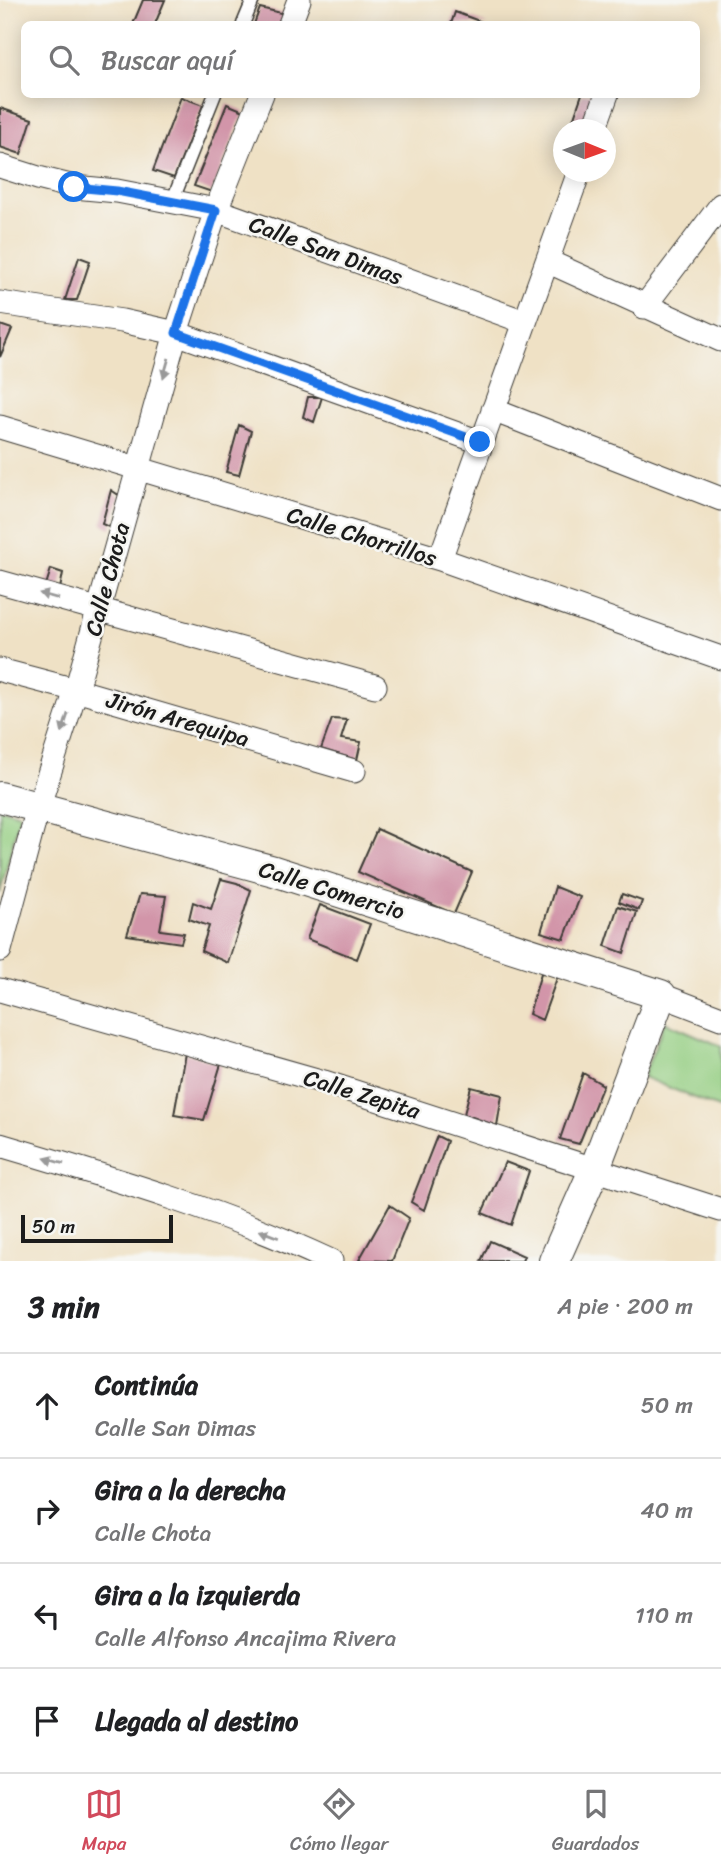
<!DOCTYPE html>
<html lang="es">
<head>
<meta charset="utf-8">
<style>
  :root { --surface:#fff; --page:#f2f2f2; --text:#202124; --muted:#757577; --line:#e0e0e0; --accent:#d1495b }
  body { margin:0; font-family:Sriracha,sans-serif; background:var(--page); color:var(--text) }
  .compass { position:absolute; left:553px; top:119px; width:63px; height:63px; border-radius:50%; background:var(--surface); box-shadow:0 4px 18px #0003; rotate:91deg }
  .scale { position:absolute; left:21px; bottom:18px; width:152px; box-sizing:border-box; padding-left:7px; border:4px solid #1c1c1c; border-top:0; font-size:19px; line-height:24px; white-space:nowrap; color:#1c1c1c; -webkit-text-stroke:5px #f6f6f2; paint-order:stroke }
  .stop { position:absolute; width:21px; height:21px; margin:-16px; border:5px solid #1a73e8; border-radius:50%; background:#fff }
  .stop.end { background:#1a73e8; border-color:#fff; box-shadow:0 2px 7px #0008 }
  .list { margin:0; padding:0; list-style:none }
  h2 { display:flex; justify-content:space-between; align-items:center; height:91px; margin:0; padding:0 28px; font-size:30px }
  h2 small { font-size:23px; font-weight:400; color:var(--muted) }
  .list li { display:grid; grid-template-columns:46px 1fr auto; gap:21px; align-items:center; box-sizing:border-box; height:105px; padding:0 28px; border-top:2px solid var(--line) }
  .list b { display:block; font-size:26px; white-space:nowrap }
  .list p { margin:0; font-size:23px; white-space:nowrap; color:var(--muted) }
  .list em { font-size:23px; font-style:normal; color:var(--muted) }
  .icon { flex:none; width:38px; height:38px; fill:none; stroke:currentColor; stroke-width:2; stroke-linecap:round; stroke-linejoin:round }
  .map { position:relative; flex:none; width:721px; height:1261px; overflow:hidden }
  .search { position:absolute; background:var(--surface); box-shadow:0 4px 18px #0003; left:21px; right:21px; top:21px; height:77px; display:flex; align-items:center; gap:18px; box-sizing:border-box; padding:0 24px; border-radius:10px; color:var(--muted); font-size:26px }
  .sheet { height:511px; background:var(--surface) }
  nav { display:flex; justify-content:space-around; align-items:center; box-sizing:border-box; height:98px; border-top:2px solid var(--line); background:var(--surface); font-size:19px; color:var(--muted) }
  nav a { display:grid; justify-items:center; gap:4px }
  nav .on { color:var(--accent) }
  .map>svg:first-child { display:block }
  .park { fill:#94ce82; stroke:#58754f; stroke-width:2 }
  .building { fill:#d295a9 }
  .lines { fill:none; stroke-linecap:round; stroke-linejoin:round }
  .service-casing { stroke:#3c3a35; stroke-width:15 }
  .minor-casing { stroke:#3c3a35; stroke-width:25 }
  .tertiary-casing { stroke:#3c3a35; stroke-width:32 }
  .service { stroke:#fff; stroke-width:12 }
  .minor { stroke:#fff; stroke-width:23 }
  .tertiary { stroke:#fff; stroke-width:30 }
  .oneway { fill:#999 }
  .route { stroke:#1a73e8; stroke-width:9 }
  .labels { text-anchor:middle; stroke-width:5; stroke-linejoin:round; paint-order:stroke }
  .street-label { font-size:23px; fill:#1c1c1c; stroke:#f6f6f2 }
</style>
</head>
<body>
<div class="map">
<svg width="721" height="1261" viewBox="0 0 721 1261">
  <rect width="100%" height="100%" fill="#f6f6f2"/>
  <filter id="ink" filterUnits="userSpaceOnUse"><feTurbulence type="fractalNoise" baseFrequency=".0143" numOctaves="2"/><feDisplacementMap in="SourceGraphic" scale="14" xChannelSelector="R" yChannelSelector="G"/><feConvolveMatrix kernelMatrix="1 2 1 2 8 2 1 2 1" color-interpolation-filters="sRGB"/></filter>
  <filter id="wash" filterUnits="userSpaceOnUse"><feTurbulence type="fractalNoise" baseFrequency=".00686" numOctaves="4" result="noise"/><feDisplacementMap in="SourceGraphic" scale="28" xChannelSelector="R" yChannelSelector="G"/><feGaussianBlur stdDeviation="1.57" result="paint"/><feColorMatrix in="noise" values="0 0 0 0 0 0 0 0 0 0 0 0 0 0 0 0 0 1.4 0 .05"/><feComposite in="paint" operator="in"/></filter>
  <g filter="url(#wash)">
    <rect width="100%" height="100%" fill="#efe1c5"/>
    <path class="park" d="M0,808L20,814L0,893Z
      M665,1022L721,1046V1109L643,1077Z"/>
    <g id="blocks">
      <path class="building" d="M143,0H165L155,24H133Z
        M260,8L285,14L280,24H254Z
        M455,12L487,24H451Z
        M582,94H595L583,128L572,123Z
        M181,97L203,105L174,178L153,171Z
        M227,104L244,111L212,192L194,186Z
        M0,108L32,119L21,154L0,147Z
        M79,257L90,261L77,300H65Z
        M0,325L12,329L0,357Z
        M308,397H322L314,422L303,417Z
        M239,425L251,431L239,475L226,472Z
        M111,490L120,496L111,528L102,524Z
        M51,569L63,573L60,589L46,585Z
        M332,719L347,720L341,739L361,742L357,760L321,749Z
        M377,829L472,872L454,914L358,872Z
        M221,879L237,883L251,890L228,963L201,951L209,926L189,919L193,902L211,909Z
        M555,887L580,897L564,939L541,932Z
        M140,894L166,896L160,930L184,933L181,943L127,935Z
        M622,894L642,901L639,910L619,902Z
        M320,905L370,924L357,959L307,939Z
        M618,906L637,912L624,953L605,946Z
        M541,973L558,975L542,1020L529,1014Z
        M185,1053L221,1064L204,1120L174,1115Z
        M583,1073L603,1085L579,1144L560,1139Z
        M471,1087L502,1095L497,1126L464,1114Z
        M437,1136L447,1141L424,1210L411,1202Z
        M505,1162L529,1171L511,1225L482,1213Z
        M390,1205L409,1218L392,1261L359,1260Z
        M490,1241L524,1256L522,1261H481Z"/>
    </g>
  </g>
  <g filter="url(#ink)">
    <use href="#blocks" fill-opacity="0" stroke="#3c3a35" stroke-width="2"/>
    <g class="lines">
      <g class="service-casing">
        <path id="service" d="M243,24L253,0
          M172,202L215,94"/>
      </g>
      <g class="minor-casing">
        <path id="minor" d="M290,24L299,0
          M594,130L607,94
          M0,166L38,178L74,187L117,191L216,210L525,322
          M547,261L721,340
          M0,303L122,321L176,333L480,442
          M644,307L721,205
          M493,410L721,499
          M0,427L440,559L721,658
          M440,559L579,172
          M0,582L375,686
          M0,670L76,690L354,771
          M0,950L38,808L76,690L176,333L216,210L262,94
          M0,990L324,1082L721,1210
          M661,995L721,1018
          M0,1145C112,1178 225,1211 331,1261"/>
      </g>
      <g class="tertiary-casing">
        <path id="tertiary" d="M0,797L274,871L661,995L595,1168L554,1261"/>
      </g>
      <use href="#service" class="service"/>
      <use href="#minor" class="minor"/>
      <use href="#tertiary" class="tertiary"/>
    </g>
    <defs><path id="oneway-solid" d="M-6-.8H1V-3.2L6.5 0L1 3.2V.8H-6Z" transform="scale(1.75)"/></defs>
    <g class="oneway">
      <use href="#oneway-solid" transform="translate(166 368) rotate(106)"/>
      <use href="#oneway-solid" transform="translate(49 596) rotate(-164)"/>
      <use href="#oneway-solid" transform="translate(65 723) rotate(108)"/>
      <use href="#oneway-solid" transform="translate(54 1161) rotate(-164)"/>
      <use href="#oneway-solid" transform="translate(269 1234) rotate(-159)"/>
    </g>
  </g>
  <g class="lines" filter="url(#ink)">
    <path class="route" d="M74,187L117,191L216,210L176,333L480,442"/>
  </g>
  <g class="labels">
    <g class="street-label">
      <text transform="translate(326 250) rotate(20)" y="8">Calle San Dimas</text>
      <text transform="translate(362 536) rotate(17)" y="8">Calle Chorrillos</text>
      <text transform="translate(107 579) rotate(-75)" y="8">Calle Chota</text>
      <text transform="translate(178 719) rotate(16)" y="8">Jirón Arequipa</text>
      <text transform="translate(332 890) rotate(17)" y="8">Calle Comercio</text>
      <text transform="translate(362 1094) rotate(17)" y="8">Calle Zepita</text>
    </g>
  </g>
</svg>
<svg class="compass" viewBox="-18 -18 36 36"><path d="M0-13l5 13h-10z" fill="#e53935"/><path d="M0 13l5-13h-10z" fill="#757577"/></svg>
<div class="scale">50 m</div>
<div class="stop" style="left:74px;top:187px"></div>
<div class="stop end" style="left:480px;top:442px"></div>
<div class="search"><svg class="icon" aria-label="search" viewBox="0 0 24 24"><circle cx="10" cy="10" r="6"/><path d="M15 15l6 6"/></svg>Buscar aquí</div>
</div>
<section class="sheet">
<h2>3 min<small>A pie · 200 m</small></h2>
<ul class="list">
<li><svg class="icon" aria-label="ahead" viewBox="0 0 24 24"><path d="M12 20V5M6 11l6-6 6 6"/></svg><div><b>Continúa</b><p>Calle San Dimas</p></div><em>50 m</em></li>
<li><svg class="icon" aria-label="right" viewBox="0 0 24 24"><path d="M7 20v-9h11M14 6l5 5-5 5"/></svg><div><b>Gira a la derecha</b><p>Calle Chota</p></div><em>40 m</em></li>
<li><svg class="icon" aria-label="left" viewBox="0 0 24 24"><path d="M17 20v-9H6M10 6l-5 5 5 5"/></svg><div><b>Gira a la izquierda</b><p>Calle Alfonso Ancajima Rivera</p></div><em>110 m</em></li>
<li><svg class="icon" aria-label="arrive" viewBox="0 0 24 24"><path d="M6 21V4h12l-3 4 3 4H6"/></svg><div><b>Llegada al destino</b></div></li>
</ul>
</section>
<nav>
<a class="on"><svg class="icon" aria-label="map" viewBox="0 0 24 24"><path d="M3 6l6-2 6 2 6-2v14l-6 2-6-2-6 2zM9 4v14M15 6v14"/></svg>Mapa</a>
<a><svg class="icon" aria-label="directions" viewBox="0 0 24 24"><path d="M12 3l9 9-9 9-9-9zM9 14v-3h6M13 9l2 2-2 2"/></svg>Cómo llegar</a>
<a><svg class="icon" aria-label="saved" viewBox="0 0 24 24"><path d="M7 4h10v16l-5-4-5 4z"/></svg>Guardados</a>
</nav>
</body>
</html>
